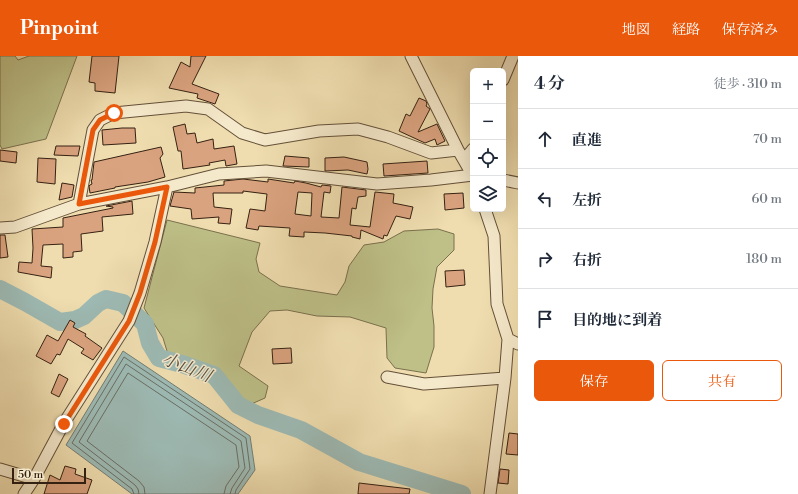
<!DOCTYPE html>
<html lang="ja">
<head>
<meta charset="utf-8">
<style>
  :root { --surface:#fff; --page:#f6f6f7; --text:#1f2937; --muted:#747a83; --line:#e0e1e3; --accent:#ea580c }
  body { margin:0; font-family:"Libre Bodoni","Noto Serif JP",serif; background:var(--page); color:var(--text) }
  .controls { position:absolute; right:12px; top:12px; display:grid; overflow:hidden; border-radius:6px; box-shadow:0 4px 16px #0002 }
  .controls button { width:36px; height:36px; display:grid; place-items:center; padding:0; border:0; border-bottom:1px solid var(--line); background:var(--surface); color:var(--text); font:20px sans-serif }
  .scale { position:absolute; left:12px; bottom:10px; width:74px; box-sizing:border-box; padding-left:4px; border:2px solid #352112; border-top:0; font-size:11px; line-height:14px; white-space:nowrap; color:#352112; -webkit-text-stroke:3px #f5e9cb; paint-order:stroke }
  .stop { position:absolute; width:12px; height:12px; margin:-9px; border:3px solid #ea580c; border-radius:50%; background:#fff }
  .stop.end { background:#ea580c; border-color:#fff; box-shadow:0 1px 4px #0008 }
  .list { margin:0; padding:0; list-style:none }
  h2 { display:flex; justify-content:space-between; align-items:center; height:52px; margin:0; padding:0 16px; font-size:17px }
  h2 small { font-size:13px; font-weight:400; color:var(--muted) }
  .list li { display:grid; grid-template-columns:26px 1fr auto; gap:12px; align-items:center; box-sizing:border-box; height:60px; padding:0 16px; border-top:1px solid var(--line) }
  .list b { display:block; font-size:15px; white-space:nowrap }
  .list em { font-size:13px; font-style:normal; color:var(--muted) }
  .actions { display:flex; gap:8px; padding:12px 16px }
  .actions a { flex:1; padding:9px 0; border:1px solid var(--accent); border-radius:6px; text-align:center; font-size:14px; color:var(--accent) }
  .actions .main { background:var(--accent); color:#fff }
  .icon { flex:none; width:22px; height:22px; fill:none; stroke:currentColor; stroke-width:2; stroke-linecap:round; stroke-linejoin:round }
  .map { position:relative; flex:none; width:518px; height:438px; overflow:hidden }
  header { display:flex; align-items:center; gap:24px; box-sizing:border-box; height:56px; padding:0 20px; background:var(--accent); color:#fff }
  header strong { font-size:19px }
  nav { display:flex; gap:22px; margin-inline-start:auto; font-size:14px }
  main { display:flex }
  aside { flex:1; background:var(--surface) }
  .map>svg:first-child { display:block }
  .green { fill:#bec088; stroke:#7a704d }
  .water { fill:#9dbab4; stroke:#737d73 }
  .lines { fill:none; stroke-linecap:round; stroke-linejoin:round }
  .shore { stroke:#696e63; stroke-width:1 }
  .river { stroke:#9dbab4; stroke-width:18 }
  .building { fill:#daa37f; stroke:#352112; fill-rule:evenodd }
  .minor-casing { stroke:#645039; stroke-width:13 }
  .minor { stroke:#f5e9cb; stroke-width:11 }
  .route { stroke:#ea580c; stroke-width:5 }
  .labels { text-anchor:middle; stroke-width:3; stroke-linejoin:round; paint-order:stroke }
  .water-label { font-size:17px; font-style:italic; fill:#544f43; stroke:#f5e9cb }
</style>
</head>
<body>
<header>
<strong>Pinpoint</strong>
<nav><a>地図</a><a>経路</a><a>保存済み</a></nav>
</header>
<main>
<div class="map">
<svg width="518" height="438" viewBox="0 0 518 438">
  <rect width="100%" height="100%" fill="#efddaf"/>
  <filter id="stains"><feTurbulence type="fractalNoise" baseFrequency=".005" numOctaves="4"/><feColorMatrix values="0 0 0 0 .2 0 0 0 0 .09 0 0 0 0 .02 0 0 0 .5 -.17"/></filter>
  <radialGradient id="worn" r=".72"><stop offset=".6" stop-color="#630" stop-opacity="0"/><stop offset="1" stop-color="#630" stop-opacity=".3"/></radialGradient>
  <path class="green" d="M0,0H15L18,4L29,0H77L46,83L2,93L0,89Z
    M167,164L260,187L256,203L259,216L280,230L337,239L345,226L349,210L364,189L384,186L404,175L438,173L454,178V194L437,211L433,233L432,252L434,270V291L426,317L395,312L387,302L386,272L350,261L317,260L287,254L270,255L252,276L239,310L268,330L265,342L249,349L211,314L170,305L163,282L144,252Z"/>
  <path class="water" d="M123,295L250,380L255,414L238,438H132L66,389Z"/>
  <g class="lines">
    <path class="shore" d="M134,438L132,433L72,387L124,301L246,382L250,413L236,434L235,438
      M139,438L138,433L135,429L79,386L126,308L241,385L245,412L232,432L230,438
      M145,438L144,431L139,425L87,385L128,317L236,389L239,411L226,430L224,438"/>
    <path class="river" d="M0,233L25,246L60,266L75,264L84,260L98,247L106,243L123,247L145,268L150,287L159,302L182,308L214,319L238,349L258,359L301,374L359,406L462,438"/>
  </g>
  <path class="building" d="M92,0H119L115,37L95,35V27L89,26Z
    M191,0H206L192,28L219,38L215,48L197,42L198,38L169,32L181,6L190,11Z
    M419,42L426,45L427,48L426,50L430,53L418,76L437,68L445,85L437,89L435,83L425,87L399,75L406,58L410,60Z
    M185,68L187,78L195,77L197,87L213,83L214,93L234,90L237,108L226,110L225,104L209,107L210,109L183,113L181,95H178L173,71Z
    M122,72H135L136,87L103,89L102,74Z
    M56,90H80L78,100L54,99Z
    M161,91L163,98L160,102L165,121L148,126L115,131V132L90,137L89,130L90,129L92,128L91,124H92L94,106Z
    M0,94L17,96L16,107L0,105Z
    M285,100L309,102V111L283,110Z
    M344,101L367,106L368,113L367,118L348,114L325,115V102Z
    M38,102L56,103L55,128L37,126Z
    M427,105L428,117L384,120L383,108Z
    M243,123L268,126V123L294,127L295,125L306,127L321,131L322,129L331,130L330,137L324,136L321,161L339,162L342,131L366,134V140L358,141L356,153L352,152L350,169L370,171L375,136L394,138L393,147L413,151L410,163L396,160L387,180L384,179L383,183L361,174L360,183L352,181V180L325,177L304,176V181L289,180L290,172L259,170L258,174L246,172L250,153L265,155L267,138L243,135V137H213L214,151L232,153L230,168L218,167L219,161L192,163L191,153L170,150L174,136L195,137V132L224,129V125ZM298,136L312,137L311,160L295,158Z
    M62,127L74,129L72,141L59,144Z
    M463,137L464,152L445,154L444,138Z
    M132,145L133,158L102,161L103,175L81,178L82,195L73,196V201L63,202V188L43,189L41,210L52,211L51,222L18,216L19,206L32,207L33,192L32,173L63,171V162L113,152V151L106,150Z
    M0,179H5L8,201L0,202Z
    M464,214L465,229L446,231L445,215Z
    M70,264L75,267L73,271L86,278L85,280L102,292L93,304L81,297L84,293L68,283L60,299L57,298L51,308L36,300L47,279L58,285Z
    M291,292L292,307L273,308L272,293Z
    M59,318L68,323L59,341L51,337Z
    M509,377L518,378V399L506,398Z
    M65,410L76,413L75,418L92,424L87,438H44L50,419L60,424Z
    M500,413L509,414L508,428L498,427Z
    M359,427L410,433L409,438H358Z"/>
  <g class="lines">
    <g class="minor-casing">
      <path id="minor" d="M411,0L458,94L473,120
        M503,24L513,0
        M464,104L473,93
        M503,124L518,127
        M79,148L93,74L100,64L114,57L186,50L208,53L242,77L265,84L319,75L358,73L388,81L431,97L458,94
        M485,153L494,180L497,248L508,283L518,288
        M0,172L15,171L79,148L167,131L219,118L266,115L377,128L431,124L473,119
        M387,321L424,328L505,322L508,283
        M0,413L34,423
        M24,438L34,423L64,367L129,265L140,237L155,186L167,131
        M490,438L505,322"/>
    </g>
    <use href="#minor" class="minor"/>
  </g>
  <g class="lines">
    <path class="route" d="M64,368L129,265L140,237L155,186L167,131L79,148L93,74L100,64L114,57"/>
  </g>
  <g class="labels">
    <g class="water-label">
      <text transform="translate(187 311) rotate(22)" y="6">小山川</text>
    </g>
  </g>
  <rect width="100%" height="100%" filter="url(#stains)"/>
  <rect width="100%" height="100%" fill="url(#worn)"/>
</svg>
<div class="controls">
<button>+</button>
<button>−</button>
<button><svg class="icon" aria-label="locate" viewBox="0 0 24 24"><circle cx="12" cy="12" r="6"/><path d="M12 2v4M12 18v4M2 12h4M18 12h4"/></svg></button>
<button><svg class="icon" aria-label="layers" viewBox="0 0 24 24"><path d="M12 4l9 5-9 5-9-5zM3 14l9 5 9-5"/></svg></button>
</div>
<div class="scale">50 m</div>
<div class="stop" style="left:114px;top:57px"></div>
<div class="stop end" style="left:64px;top:368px"></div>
</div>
<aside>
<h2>4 分<small>徒歩 · 310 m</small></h2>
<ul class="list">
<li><svg class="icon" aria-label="ahead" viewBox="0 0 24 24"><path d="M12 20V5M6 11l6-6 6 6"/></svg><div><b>直進</b></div><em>70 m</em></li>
<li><svg class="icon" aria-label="left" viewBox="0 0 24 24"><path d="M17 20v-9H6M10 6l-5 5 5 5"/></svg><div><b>左折</b></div><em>60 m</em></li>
<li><svg class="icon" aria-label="right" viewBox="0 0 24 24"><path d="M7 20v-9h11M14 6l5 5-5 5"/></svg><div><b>右折</b></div><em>180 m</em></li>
<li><svg class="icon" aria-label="arrive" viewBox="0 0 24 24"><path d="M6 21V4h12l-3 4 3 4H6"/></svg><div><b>目的地に到着</b></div></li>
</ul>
<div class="actions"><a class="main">保存</a><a>共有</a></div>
</aside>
</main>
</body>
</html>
